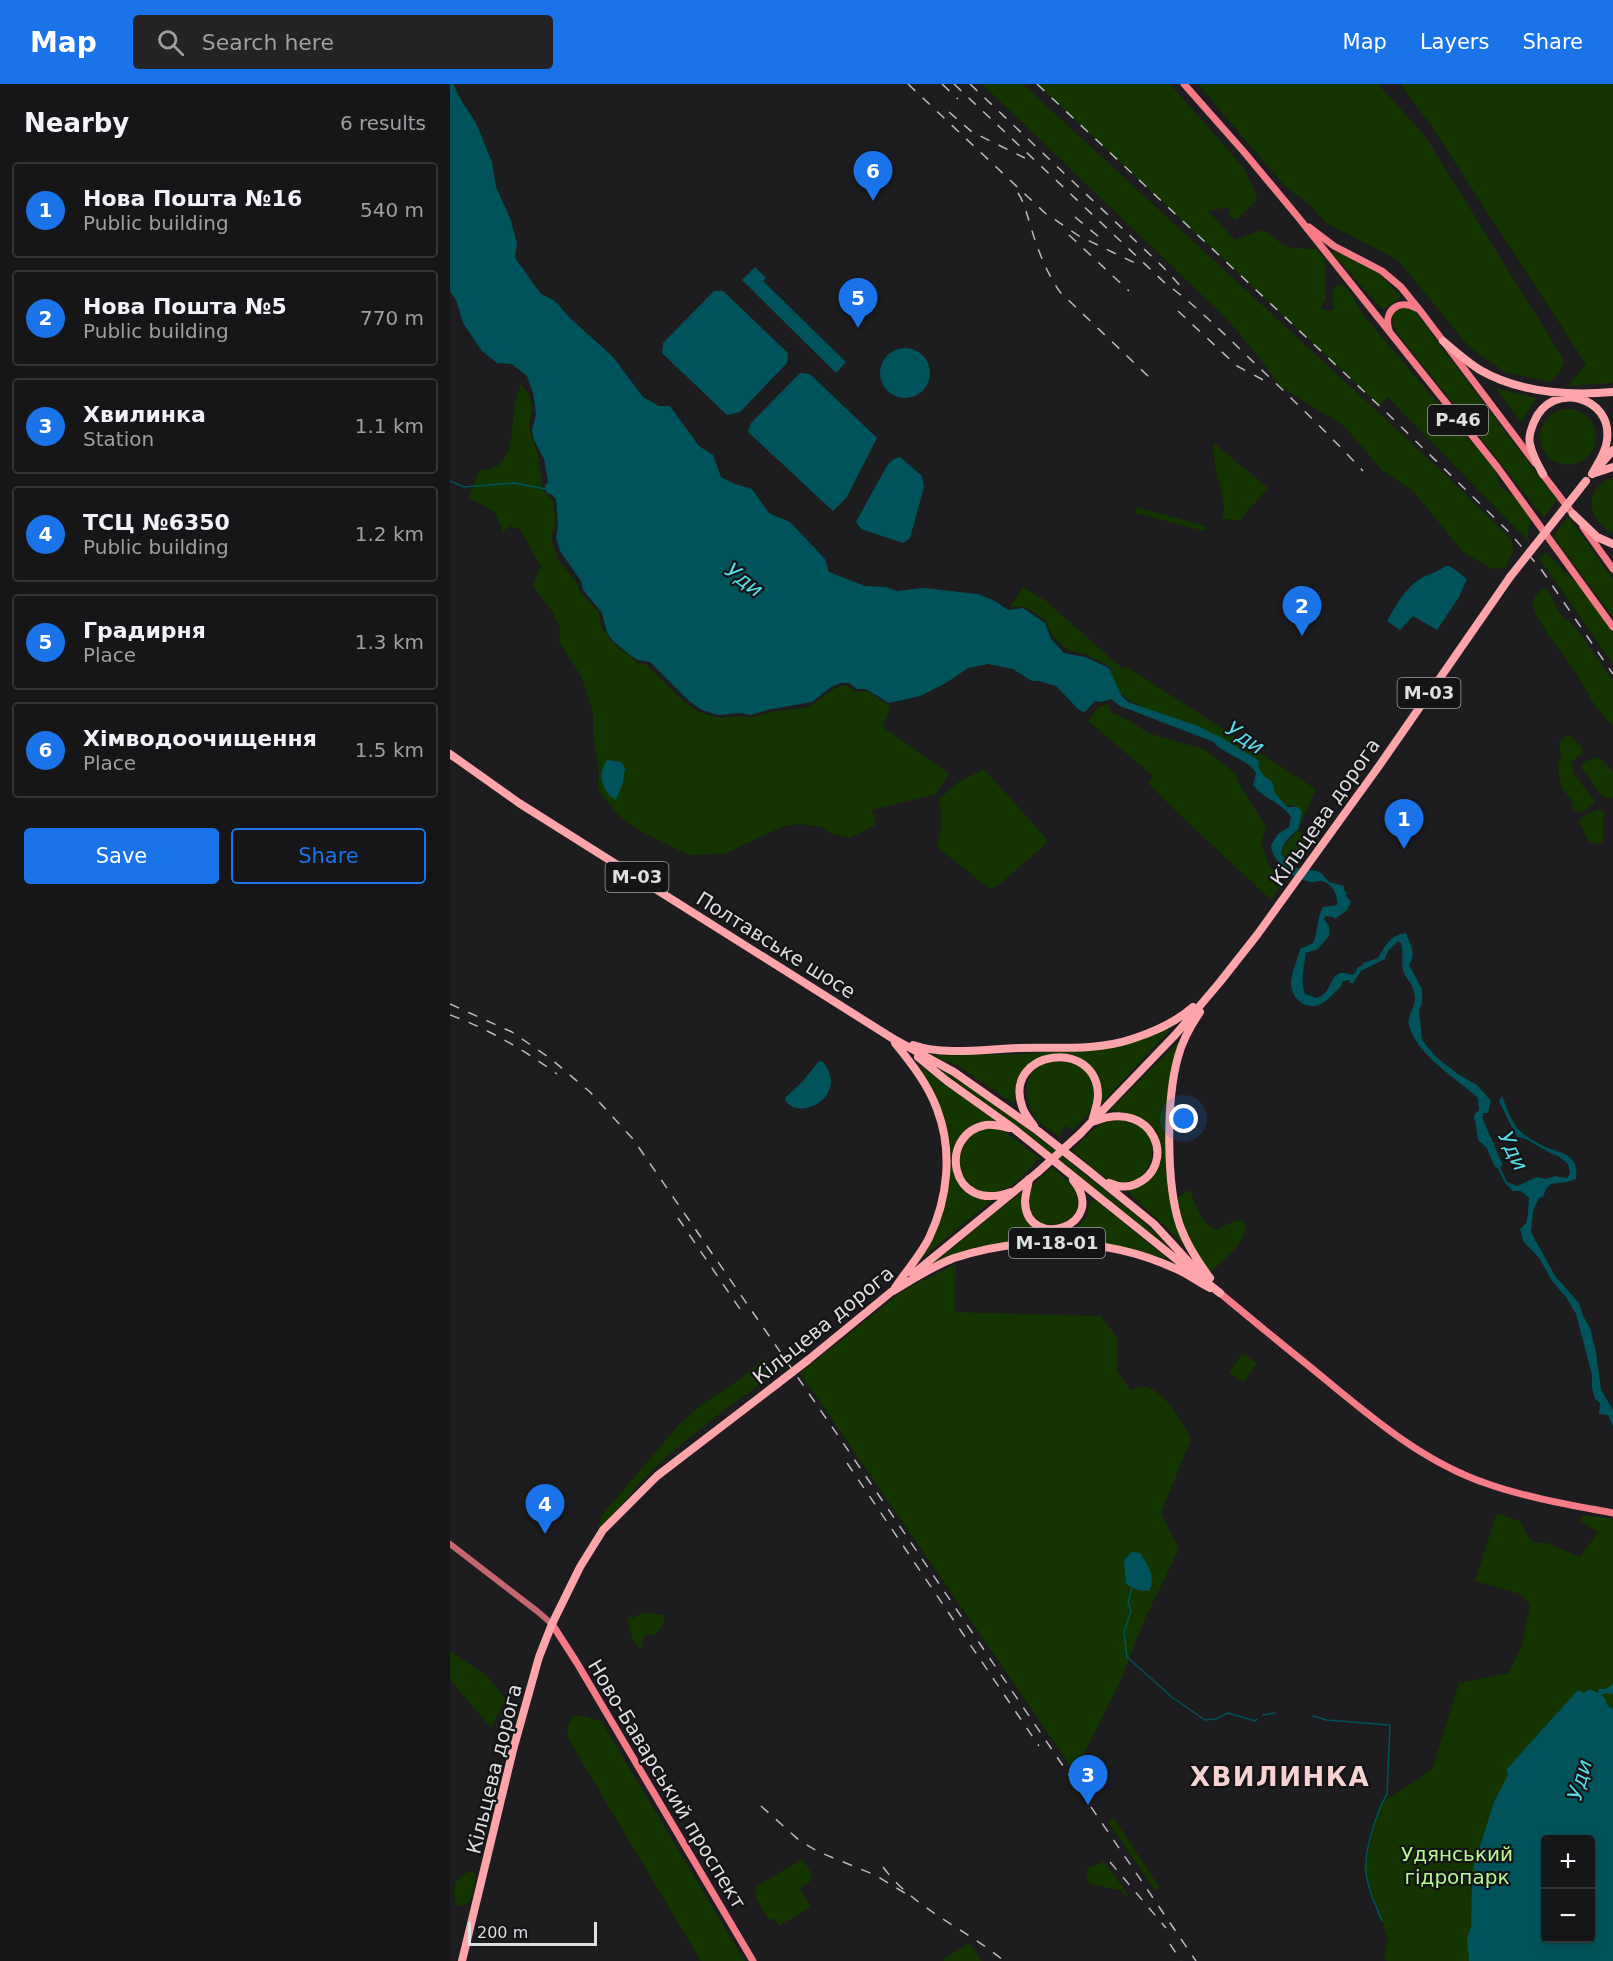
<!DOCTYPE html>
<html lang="en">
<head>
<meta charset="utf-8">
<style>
  :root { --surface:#161517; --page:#232224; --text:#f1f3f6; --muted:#9e9fa1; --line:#353436; --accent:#1a73e8 }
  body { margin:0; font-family:"DejaVu Sans",sans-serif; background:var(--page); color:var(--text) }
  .controls { position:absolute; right:18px; bottom:18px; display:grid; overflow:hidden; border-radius:6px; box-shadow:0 3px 9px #0003 }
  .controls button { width:54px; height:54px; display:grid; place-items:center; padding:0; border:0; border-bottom:2px solid var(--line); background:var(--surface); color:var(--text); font:30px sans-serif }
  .scale { position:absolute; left:18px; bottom:15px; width:129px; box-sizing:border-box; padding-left:6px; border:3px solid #dfdee0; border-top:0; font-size:16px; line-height:21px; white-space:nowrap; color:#dfdee0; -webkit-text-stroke:4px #141316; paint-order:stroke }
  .you { position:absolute; left:734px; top:1035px; width:21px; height:21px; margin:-15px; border:4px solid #fff; border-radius:50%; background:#1a73e8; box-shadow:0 0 0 9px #1a73e833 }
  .badge { display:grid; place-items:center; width:39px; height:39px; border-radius:50%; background:var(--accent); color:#fff; font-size:20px; font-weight:700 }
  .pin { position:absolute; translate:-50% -50px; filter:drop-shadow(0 2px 3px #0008) }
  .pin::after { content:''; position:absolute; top:32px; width:21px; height:18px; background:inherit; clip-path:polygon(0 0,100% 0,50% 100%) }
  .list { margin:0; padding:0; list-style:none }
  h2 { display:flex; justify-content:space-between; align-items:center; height:78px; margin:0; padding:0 24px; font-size:26px }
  h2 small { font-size:20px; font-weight:400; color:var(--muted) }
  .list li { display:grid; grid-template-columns:39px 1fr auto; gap:18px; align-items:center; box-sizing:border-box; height:96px; margin:0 12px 12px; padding:0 12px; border:2px solid var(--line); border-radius:6px }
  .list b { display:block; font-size:22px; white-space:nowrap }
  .list p { margin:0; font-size:20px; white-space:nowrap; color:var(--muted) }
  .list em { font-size:20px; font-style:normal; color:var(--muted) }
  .actions { display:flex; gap:12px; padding:18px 24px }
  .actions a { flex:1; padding:14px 0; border:2px solid var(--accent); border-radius:6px; text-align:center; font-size:21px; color:var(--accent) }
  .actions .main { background:var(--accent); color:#fff }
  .icon { flex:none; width:33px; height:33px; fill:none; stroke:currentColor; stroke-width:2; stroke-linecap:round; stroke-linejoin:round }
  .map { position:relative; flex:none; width:1163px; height:1877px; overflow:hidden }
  header { display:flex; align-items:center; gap:36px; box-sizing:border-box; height:84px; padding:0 30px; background:var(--accent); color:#fff }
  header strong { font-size:28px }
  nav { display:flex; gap:33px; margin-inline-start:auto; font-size:21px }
  .search { width:420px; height:54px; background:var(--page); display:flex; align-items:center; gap:15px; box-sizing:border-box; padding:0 21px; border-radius:6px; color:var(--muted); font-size:22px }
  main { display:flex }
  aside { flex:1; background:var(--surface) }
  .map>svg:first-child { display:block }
  .green { fill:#143400; fill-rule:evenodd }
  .water { fill:#00535a; fill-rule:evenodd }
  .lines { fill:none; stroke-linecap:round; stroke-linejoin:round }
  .stream { stroke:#00535a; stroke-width:1.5 }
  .river { stroke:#00535a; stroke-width:8 }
  .secondary { stroke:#c56770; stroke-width:6 }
  .primary { stroke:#f57b87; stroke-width:7 }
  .highway { stroke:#fea5ab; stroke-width:8 }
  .rail { stroke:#bbbabc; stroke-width:1.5; stroke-dasharray:10 10; stroke-linecap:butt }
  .highway-bridge { stroke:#fea5ab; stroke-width:8 }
  .labels { text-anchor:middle; stroke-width:4.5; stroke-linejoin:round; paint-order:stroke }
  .shield { fill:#141316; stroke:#a2a1a3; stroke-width:1.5 }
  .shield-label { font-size:18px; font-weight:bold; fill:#dfdee0 }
  .street-label { font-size:20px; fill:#dfdee0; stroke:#141316 }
  .park-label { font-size:20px; fill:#b5f894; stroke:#141316 }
  .water-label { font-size:21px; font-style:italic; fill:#55ddea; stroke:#141316 }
  .district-label { font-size:26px; font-weight:bold; letter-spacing:1.5px; fill:#f6d3d1; stroke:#141316 }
</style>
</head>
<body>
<header>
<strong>Map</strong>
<div class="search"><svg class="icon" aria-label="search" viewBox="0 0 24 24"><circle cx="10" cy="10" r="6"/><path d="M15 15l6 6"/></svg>Search here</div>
<nav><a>Map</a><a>Layers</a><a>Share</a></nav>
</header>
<main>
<aside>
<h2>Nearby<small>6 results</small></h2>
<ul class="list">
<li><span class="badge">1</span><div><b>Нова Пошта №16</b><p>Public building</p></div><em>540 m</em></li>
<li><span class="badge">2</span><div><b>Нова Пошта №5</b><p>Public building</p></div><em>770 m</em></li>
<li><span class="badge">3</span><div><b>Хвилинка</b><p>Station</p></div><em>1.1 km</em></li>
<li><span class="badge">4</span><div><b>ТСЦ №6350</b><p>Public building</p></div><em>1.2 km</em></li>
<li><span class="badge">5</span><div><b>Градирня</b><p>Place</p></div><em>1.3 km</em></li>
<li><span class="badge">6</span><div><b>Хімводоочищення</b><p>Place</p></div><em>1.5 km</em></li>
</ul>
<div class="actions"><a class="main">Save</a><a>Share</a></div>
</aside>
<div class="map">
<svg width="1163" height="1877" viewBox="0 0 1163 1877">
  <rect width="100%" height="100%" fill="#1d1c1f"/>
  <path class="green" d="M532,0H573L995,390L1062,456L1063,468L1055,484L1042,485L1013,468L964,408L931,385L894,342L830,302L808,272L777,235Z
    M587,0H720L794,84L807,112L806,117L787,136L779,132L780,123L758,127L785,156L812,146C821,149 824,155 832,160C842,166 856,164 867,165L875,175L876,214L871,224L878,227L883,226C884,214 877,207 891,200L898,205L914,232L1046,387L1050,402L1067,415L1081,434L1077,456L938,313L930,322Z
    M748,0H928L975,52L1114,276L1109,290L1099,298L1055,288L1019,263L948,176L876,139L860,121L834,101Z
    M950,0H1163V299L1118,302L1136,280L982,43Z
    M880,167C912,174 929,187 950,212L949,215L933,225L930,223Z
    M949,222L963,225L1107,416L1094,434L947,249C941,238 939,230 949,222Z
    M71,300L79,310L82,323L79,344L88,371L93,406L103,417L106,442L101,452L108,476L125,496L131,508L149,528L151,542L161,557L187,578L197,581L235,618L247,627L268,634L290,632L300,634L321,628L359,623L382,606L390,602H398L406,608L418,607L441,623L433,643L499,689L486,710L422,726L426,741L400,754L380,749L372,743L350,740L333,742L275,770L239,771L190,747L170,733L148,706L149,687L143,652V630L138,611L131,592L109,558L110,544L102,527L83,502L91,482L70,445L60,442L53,448L45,428L19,414L29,387C36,385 46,384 51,379C64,366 62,335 65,318C67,312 69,306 71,300Z
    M1045,304L1087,314L1071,338Z
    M1090 353a28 28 0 1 1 56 0a28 28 0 1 1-56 0Z
    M763,358L818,404L790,436L772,435C777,417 770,404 766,387C764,378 764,367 763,358Z
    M1163,394V449C1136,437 1133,402 1163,394Z
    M687,423L756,442L754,447L685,429Z
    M1118,432L1163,495V534L1103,452Z
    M1096,468L1130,503L1163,549V580L1089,474Z
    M573,503L595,516L673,585L676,582L866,705L847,747L864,758L846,784L830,772L829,768L846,748L852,729L843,721L836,722L823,707L822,699L816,695L806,680L745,641L707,629L682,618L661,603V583L637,571L619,566L604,554L595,536L575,523H560Z
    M1097,504L1110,530L1127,545L1163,597V642C1156,634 1148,626 1142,617C1135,606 1130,594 1123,584C1114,570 1084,536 1083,520C1083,512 1090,506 1097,504Z
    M659,620L661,628L680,637L698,649L754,665L786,690L789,699L816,743L811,759L819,781L834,798L821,816L730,731L698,699L703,692L638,637L648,623Z
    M1120,652L1131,662L1133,669L1122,677L1124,690L1144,716V719L1133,728L1123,727L1122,717L1112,704L1109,691L1108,681L1111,671L1109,658L1113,653Z
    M1148,673L1163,687V714C1149,715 1147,706 1141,696C1139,692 1134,688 1131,684L1134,678Z
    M534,685L597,755V759L594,762L546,803L539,804L487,763L491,744L490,714L510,697Z
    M1147,726H1152L1155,730C1150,742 1156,749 1152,759L1144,760L1138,757L1129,737L1133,732Z
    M715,945L720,946L650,1021C657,998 634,965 609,970C599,972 588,979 579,984L567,1015L563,1019L510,983L480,971L568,970L650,964Z
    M731,955L718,1070L738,1167L719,1146L682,1112L678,1106C683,1105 688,1104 692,1101C712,1090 718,1061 703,1043C692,1031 674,1027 659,1027Z
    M613,975L632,983L641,995L645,1013L639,1030L622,1046L616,1041L609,1053C603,1048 595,1044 590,1039C574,1022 569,989 595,979C600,977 607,976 613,975Z
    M469,981L553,1040L532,1039L507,1061L510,1098L543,1115L465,1180L482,1150L499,1066Z
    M494,987C545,1019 593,1056 639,1094C666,1115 693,1135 716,1160L715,1161L570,1044L493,989Z
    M669,1034C675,1036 682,1037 687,1040C721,1057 694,1114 660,1096C646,1089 634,1076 622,1067C637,1052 647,1037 669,1034Z
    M534,1044L551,1045L590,1074C580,1084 568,1099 555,1105C529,1118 501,1092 511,1066C513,1062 514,1056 518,1054C522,1050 529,1047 534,1044Z
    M602,1083C608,1089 617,1095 622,1102C647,1135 587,1160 579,1121C578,1115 579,1109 582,1103C587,1096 595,1089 602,1083Z
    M740,1105C746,1121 750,1138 767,1146C776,1141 783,1136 793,1136C805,1152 770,1180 759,1189L732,1141L727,1114Z
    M571,1108L572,1122L594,1147L617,1151C624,1145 632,1140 637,1132C639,1127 638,1121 641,1116L647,1117L718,1175L670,1163L605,1155L481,1181Z
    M506,1180L505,1228L651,1232L668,1255L667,1287L681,1307C705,1288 732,1337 741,1355L711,1429L729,1465L693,1539L673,1592L635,1668L620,1681L350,1289L455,1205Z
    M792,1269L807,1279L794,1298L779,1289Z
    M314,1274L325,1290C278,1323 231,1357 191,1398C176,1414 164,1432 148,1447L151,1432L227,1343L248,1323L290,1295Z
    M1047,1429L1070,1437L1078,1452L1084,1459H1097L1130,1473L1148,1448L1130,1437L1133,1431L1163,1435V1877H937L934,1871L938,1855L914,1786L930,1719L969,1695L983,1683L1009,1599L1059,1589L1072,1561L1080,1520L1070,1510L1025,1497ZM1096,1756H1140V1854H1096Z
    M202,1528L206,1531L213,1530L215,1533L211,1545L203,1552L200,1550H197L192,1556L194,1562L189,1564L182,1554L177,1532L183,1534L192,1529L199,1530Z
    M2,1568L37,1592L56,1615L41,1644L0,1596V1569Z
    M123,1632H134L152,1638L295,1877H251L118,1654L117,1644Z
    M663,1733L710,1804L707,1806L704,1805L661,1742L659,1737Z
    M353,1775L363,1792L360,1794L361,1797L350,1804L361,1823L329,1842L324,1834L319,1836L304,1811L307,1809L304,1804Z
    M654,1777L681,1815L669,1806L639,1800C633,1779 640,1785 654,1777Z
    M18,1788H24C27,1796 24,1813 18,1819C15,1821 11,1822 8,1822C0,1808 4,1795 18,1788Z
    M520,1859L532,1877H494L493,1875Z"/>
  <path class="water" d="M0,0H3L11,16L26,39L42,78L46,103L60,134L67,159L65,174L91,210L104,216L120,234L163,273L193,313L209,322H220L249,362L263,371L271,393L285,400L302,405L319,429L340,438L375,475L379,488L415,502L436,503L447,507L473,504L528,510L545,517L558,526L573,524L595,539L601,555L614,569L635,573L659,584L671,611L678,618L748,642L771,654L776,660L805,678L814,692L822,698L825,709L837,723C844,724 848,720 852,728L848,746C840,751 831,761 831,771L846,784L867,787L872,790L879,798L894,802V806L897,809L896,812L901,818L897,826L885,835L883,833L876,832L874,835L879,842L880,851L868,865L856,869C854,884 850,896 855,910L867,914C886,908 877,882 902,891L906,888L907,884L913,881V879L928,874C936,861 940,851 956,849C960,860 967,870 959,881L972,905V920L969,926L972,956L986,973L1008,990L1027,1001L1041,1017L1038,1029H1033C1022,1044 1051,1081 1057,1098L1067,1102L1087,1093L1096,1095L1105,1092L1117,1094L1120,1089L1118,1080L1108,1072L1100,1069L1076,1055L1068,1053L1064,1048L1049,1017L1052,1012C1056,1022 1061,1038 1069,1046C1076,1053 1089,1060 1098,1064C1115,1070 1129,1072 1126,1095L1117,1098L1101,1100L1096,1105L1093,1113L1089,1114L1083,1127L1081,1148L1105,1192L1129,1219L1133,1232L1140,1244L1146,1268L1151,1306L1163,1326V1342L1158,1331L1149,1330L1150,1319L1145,1315L1142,1304V1291L1126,1230L1116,1213L1102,1197L1090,1175L1073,1157L1070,1145L1076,1139L1078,1130L1079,1114L1071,1107H1063L1055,1099L1039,1066L1028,1056L1025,1033L1029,1027L1028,1014C1005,993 969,973 959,942C956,932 965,925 965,915C964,897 957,899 953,886C951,879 954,869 951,859L948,857C940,867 940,861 935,875L911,887L903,899H900L899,896L893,897C891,904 887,906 882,911C879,914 875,918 871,920C858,927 842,916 841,901C841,888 847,878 850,865L863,859C869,846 866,835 873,823L887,821C888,811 882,798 870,797C862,797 868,799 860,798C842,793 823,780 821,761L828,750L839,743L841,733C831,718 814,715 803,701L806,689C797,674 775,672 764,658L670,622L661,615L651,618L645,617L635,628L629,626L606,602L589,597H582L563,585L538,580L518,584L496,599L470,612L439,619L416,605H407L399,599H391L381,603L362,618L317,626L301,631L291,629L268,631L252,626L239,617L200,578L188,576L180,571L163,557L157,549L152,529L133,506L131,497L110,467L106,453L108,443L106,415L102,411L96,408L95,401L98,398L94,375L84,356L82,347L86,330L83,309L77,292L62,280L47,279L32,267L13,239L6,216L0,207Z
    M305,183L316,194L313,197L396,278L386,289L292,196Z
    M264,207H273L338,269L337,279L290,328L277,331L212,269L213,259Z
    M430 289a25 25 0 1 1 50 0a25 25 0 1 1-50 0Z
    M350,289L360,290L427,354L397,413L383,427L298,348L301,339Z
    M450,373L472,392L474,403L460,454L453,459L411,445L406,438L438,380L444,375Z
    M995,482H1000L1017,495L1009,513L987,546L963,532L950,546L937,537C945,523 955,504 970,495C978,490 987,489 995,482Z
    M157,676L171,678L175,684L173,699L166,716C152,708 147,690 157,676Z
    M369,977L373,978C400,1011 350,1039 335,1016L336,1013L353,997Z
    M682,1468L690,1469C698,1481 706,1492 699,1507L688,1506L676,1500L674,1476Z
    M1163,1600V1610L1157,1609L1151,1611L1156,1616L1157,1621L1163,1625V1877H1019L1017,1856L1021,1842L1022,1797L1024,1781L1044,1718L1058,1691L1056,1686L1128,1606L1134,1609L1139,1605L1148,1609L1149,1605H1156ZM1096,1756H1140V1854H1096Z"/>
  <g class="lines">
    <path class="stream" d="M0,397L14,403L64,399L96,405
      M682,1504L678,1518L681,1527L674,1549L677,1573L723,1614L755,1636L766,1635L778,1629L805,1637L807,1635
      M813,1631L825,1629
      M863,1632L877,1636L940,1641L937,1710C927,1727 914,1767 916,1787C917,1804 926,1821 932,1837"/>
    <path class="river" d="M766,655L805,679
      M1029,1031L1028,1034L1048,1080"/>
    <path class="secondary" d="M0,1460L87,1527L102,1540"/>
    <path class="primary" d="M734,0L794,68L848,133L1048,384L1163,543
      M859,143L884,162L932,187L951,203L972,229L1085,379
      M939,246C933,228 948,214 966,224
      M1091,388L1126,434
      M1133,443L1163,485
      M770,1209C800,1234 829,1258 859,1282C914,1327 969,1377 1038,1400C1078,1414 1121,1421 1163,1429
      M102,1540L127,1579L303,1877"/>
    <path class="highway" d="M993,257C1005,267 1017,278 1030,286C1070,309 1118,312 1163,308
      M1152,379L1163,366
      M1093,390C1088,381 1082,371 1080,360C1078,353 1081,345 1084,338C1101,296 1163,312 1157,356C1156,368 1148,379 1142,390
      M1142,390L1163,383
      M1123,430L1147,453L1163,460
      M0,670L69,719L442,954L504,988L588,1047L639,1087L704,1140L760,1201
      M750,928C741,941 732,958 728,973C716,1016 716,1101 730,1142C737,1161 748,1178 760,1194
      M463,961C495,972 535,965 568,964C605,963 647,967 682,955C704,948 726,938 743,923
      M468,973L497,997L563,1044L741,1187
      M645,1037C705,1014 728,1082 686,1100C677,1104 668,1103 659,1099
      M584,1042C580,1036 574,1030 572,1022C553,966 647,953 648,1011C648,1020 644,1029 642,1038
      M559,1044C551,1042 544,1040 536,1041C488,1049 498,1131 561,1108
      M630,1050L726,950L770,898L807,851L929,682L1060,493
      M579,1095C578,1103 575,1111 575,1118C577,1168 660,1142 623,1096
      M463,1190L588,1088
      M756,1198L770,1209
      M445,1204C456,1187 470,1172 479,1154C498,1114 503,1067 487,1025C478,1000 461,979 445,959
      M443,1207C463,1195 483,1182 504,1174C574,1151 656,1153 724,1184C737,1189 748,1198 760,1204
      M358,1276L446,1204
      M12,1877L63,1666L89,1573L102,1540L130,1483L153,1446L207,1392L327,1300"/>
    <path class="rail" d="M458,0L595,129L629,152L687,180
      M492,0L508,15
      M504,0L715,199C744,220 769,245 795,270C835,308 875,346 913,387
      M520,0L713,183L735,207
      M587,0L939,331L1057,446L1091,485L1163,590
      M499,28L522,48L575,74
      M568,109C575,120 576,128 580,140C587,164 596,188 610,208L700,294
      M625,133L655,158
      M619,151L679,207
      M728,227L787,282L819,299
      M0,920L62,948L101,975L140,1008L183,1055L389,1353L746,1877
      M0,931C39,945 74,966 107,990
      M228,1134L294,1231
      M397,1379L589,1662
      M311,1722L350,1757L369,1768L425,1791L458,1811
      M660,1778L716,1844
      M433,1783C464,1825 515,1844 554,1877
      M720,1860L731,1877"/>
    <path class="highway-bridge" d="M1060,493L1136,397
      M588,1088L630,1050
      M327,1300L358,1276"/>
  </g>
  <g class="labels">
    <g class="shield">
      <rect x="978" y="321" width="60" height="30" rx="4.5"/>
      <rect x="947.5" y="594" width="63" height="30" rx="4.5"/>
      <rect x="155.5" y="778" width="63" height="30" rx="4.5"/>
      <rect x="559" y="1144" width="96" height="30" rx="4.5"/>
    </g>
    <g class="shield-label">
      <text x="1008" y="342">Р-46</text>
      <text x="979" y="615">М-03</text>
      <text x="187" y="799">М-03</text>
      <text x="607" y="1165">М-18-01</text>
    </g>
    <g class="street-label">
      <text transform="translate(875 728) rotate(-55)" y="7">Кільцева дорога</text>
      <text transform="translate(326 861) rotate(32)" y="7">Полтавське шосе</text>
      <text transform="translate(373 1241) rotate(-39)" y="7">Кільцева дорога</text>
      <text transform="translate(44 1685) rotate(-76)" y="7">Кільцева дорога</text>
      <text transform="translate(217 1700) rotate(59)" y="7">Ново-Баварський проспект</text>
    </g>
    <g class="park-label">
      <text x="1007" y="1777">Удянський<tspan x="1007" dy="23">гідропарк</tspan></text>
    </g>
    <g class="water-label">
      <text transform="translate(294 496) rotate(37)" y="7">Уди</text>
      <text transform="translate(795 654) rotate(34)" y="7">Уди</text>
      <text transform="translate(1063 1067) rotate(64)" y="7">Уди</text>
      <text transform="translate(1130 1696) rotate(-74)" y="7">Уди</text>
    </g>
    <g class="district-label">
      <text x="830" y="1702">ХВИЛИНКА</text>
    </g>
  </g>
</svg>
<div class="controls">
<button>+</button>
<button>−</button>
</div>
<div class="scale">200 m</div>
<div class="you"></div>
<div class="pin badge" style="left:954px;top:765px">1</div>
<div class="pin badge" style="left:852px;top:552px">2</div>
<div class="pin badge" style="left:638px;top:1721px">3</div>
<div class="pin badge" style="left:95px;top:1450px">4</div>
<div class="pin badge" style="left:408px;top:244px">5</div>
<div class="pin badge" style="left:423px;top:117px">6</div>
</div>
</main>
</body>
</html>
